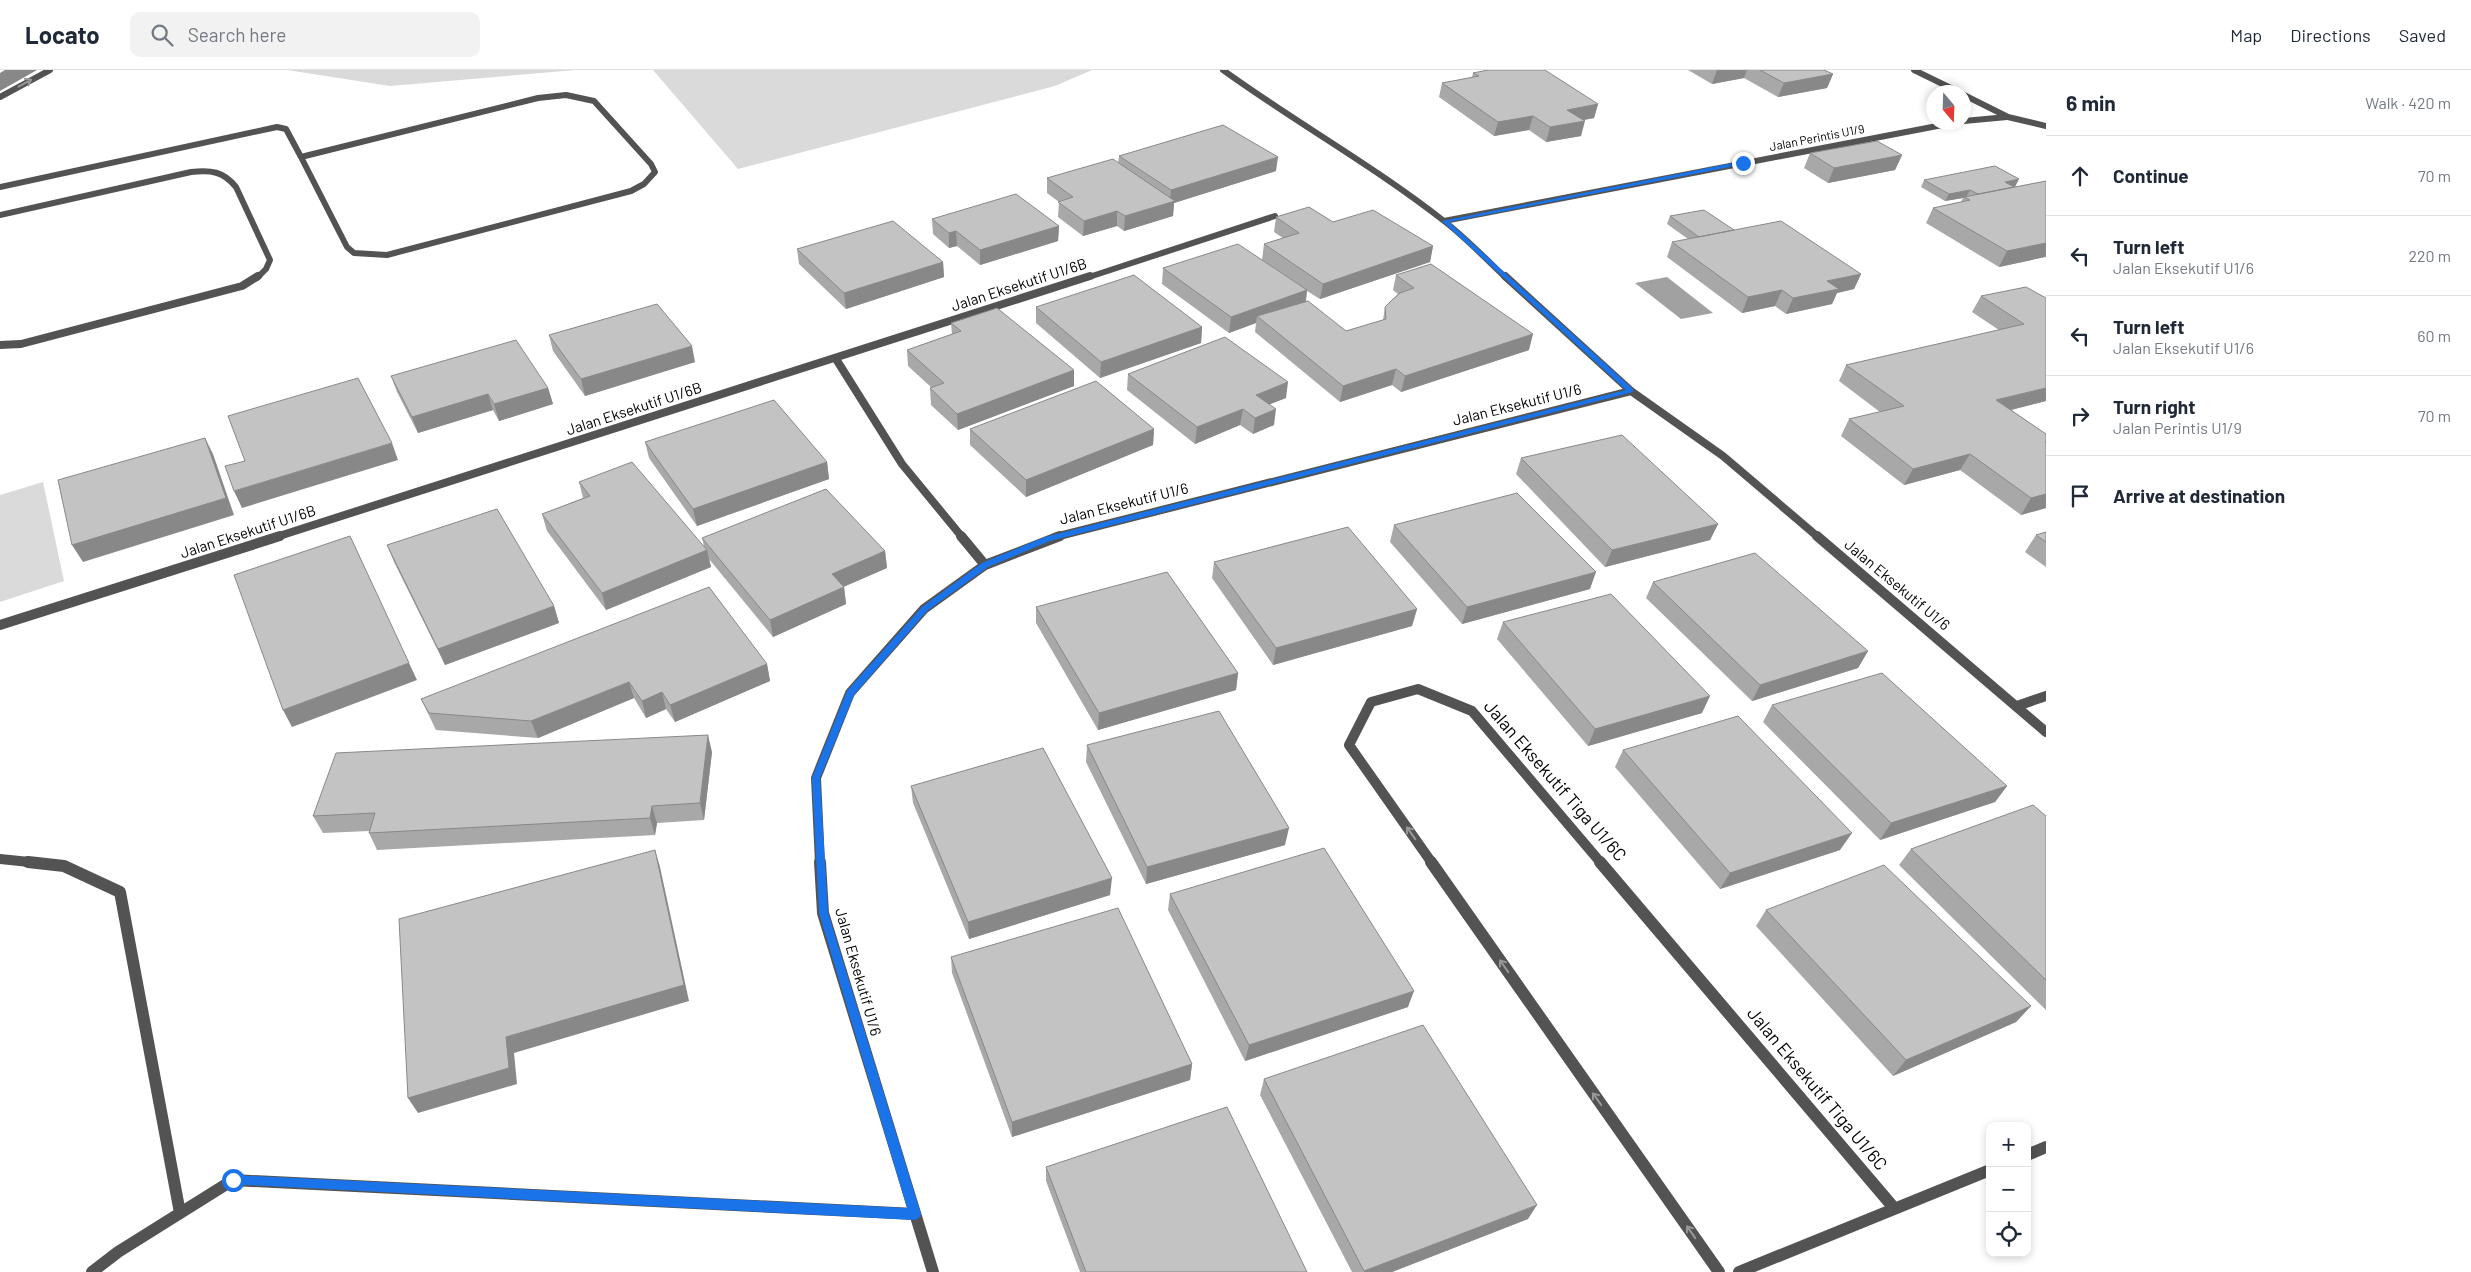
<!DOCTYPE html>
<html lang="en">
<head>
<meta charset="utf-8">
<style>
  :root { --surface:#fff; --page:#f2f2f3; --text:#1f2937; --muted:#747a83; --line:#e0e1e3 }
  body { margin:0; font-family:Barlow,sans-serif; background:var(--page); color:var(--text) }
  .controls { position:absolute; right:15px; bottom:15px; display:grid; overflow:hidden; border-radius:10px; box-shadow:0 2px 8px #0003 }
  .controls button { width:45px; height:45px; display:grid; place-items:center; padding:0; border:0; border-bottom:1px solid var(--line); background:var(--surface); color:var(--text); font:25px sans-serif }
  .compass { position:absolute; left:1926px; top:15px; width:45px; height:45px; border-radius:50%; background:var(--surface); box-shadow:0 2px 8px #0003; rotate:161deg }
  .stop { position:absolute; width:15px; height:15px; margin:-11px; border:4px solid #1a73e8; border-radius:50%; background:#fff }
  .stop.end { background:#1a73e8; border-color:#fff; box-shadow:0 1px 5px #0008 }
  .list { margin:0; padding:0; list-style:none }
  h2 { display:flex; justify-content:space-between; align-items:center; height:65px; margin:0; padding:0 20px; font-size:21px }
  h2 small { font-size:16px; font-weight:400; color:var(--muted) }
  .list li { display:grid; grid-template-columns:32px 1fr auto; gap:15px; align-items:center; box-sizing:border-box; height:80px; padding:0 20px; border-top:1px solid var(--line) }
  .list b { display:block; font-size:19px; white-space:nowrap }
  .list p { margin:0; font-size:16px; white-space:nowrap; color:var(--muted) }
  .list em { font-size:16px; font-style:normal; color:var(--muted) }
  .icon { flex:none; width:28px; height:28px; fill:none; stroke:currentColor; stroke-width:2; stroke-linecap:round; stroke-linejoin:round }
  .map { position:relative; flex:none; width:2046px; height:1202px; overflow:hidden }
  header { display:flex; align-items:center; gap:30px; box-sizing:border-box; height:70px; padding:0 25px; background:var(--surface); border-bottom:1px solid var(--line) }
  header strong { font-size:24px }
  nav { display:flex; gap:28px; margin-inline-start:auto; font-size:18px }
  .search { width:350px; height:45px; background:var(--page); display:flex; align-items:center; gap:12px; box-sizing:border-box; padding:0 18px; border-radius:10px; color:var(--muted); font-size:19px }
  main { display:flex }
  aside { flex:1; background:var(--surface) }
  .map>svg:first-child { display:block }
  .green { fill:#dadada }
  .water { fill:#a1a1a1 }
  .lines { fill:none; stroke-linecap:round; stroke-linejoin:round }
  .lane-far3 { stroke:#535353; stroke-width:6 }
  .lane-far2 { stroke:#535353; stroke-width:8 }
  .lane-far1 { stroke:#535353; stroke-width:10 }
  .lane { stroke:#535353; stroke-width:12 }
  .street-far3 { stroke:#535353; stroke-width:6 }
  .street-far2 { stroke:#535353; stroke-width:8 }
  .street-far1 { stroke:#535353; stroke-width:10 }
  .street { stroke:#535353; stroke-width:12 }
  .wall { fill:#a8a8a8 }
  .shaded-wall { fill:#888 }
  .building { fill:#c3c3c3; stroke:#888 }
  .oneway { stroke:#989898 }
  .route { fill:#1a73e8 }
  .labels { text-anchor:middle; stroke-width:5; stroke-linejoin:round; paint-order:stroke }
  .far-street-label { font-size:12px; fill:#000; stroke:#fff }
  .street-label { font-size:15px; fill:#000; stroke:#fff }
  .near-street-label { font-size:18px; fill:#000; stroke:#fff }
</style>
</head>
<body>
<header>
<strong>Locato</strong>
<div class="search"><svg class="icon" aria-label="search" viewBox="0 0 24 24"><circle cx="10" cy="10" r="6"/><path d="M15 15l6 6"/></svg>Search here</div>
<nav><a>Map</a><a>Directions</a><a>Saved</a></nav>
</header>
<main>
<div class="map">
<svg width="2046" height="1202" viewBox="0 0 2046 1202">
  <rect width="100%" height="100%" fill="#fff"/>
  <path class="green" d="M287,0H576L390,16Z
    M653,0H1092L1055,16L738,99Z
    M43,412L64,511L0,532V425Z"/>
  <path class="water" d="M1667,207L1713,243L1681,249L1635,213Z"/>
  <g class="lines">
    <path class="lane-far3" d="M566,25L594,31L651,94L655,102L644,114L631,121L387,185L354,183L347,177L301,87L538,28Z
      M0,27L50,0
      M0,117L277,57L286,59L301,87
      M0,145L191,102C211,100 223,101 236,117L270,190L266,199L257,208"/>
    <path class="lane-far2" d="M0,275L21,274L242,216L258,206"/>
    <path class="lane-far1" d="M2017,636L2046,626
      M0,789L39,793"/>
    <path class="lane" d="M28,792L64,796L120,822L180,1143
      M92,1202L118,1182L233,1110L915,1144"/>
    <path class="street-far3" d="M1223,0C1295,52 1374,96 1444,151C1466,168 1486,189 1506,208
      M1914,0L1959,22
      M1964,25L2008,47L2046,56
      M1964,51L2007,47
      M1444,151L1958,52
      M1086,208L1275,146"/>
    <path class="street-far2" d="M1505,206L1631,321
      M836,289L902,394L962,467
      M276,467L1090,206
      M1055,467L1631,321L1723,386L1818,467"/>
    <path class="street-far1" d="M961,466L985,495
      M1817,466L2046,662
      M0,555L280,466
      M820,793L816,708L850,623L924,539L985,495L1060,466
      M1432,793L1349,675L1371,632L1418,619L1472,641L1601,793"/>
    <path class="street" d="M820,792L823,843L933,1202
      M1431,792L1719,1202
      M1600,792L1894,1138
      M2027,1085L2046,1077
      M1739,1202L1990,1100"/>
  </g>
  <path class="wall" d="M1688,0H1824L1833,4L1827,18L1778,27L1744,8L1712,14Z
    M1473,3L1598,34L1594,48L1583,50L1581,66L1546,72L1529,60L1494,66L1439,27L1442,13L1472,8Z
    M1810,83L1902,85L1895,100L1828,113L1804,98Z
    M1119,86L1276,101L1174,133L1173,146L1124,161L1117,156L1083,166L1058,147L1059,132L1047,123V108L1118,93Z
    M1924,110L2015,117L2046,111V188L2045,187L1999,197L1926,153L1933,138L1961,132L1963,128L1945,131L1921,117Z
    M1670,146L1734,160L1861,204L1854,219L1837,223L1832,234L1786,244L1775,236L1742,243L1667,187L1672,172L1688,169L1667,154Z
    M1276,147L1333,152L1433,176L1430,192L1320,229L1307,221L1306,232L1346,261L1383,250L1385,237L1398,224L1393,220L1396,205L1529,280L1401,322L1392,315L1340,332L1255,262L1256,253L1229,263L1162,214L1163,198L1298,214L1262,190L1264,174L1283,168L1274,162Z
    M932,149L1059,156L1058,171L980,195L957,176L949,178L933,164Z
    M797,179L943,192L944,207L846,239L799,194Z
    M1981,226L2046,228V331L2011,340L2046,364V438L2021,445L1960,400L1904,415L1841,366L1849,349L1880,342L1839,311L1846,295L1999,260L1972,242Z
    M1036,237L1202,257L1201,273L1100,308L1036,253Z
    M951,253L1074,316L958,360L931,335L930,318H932L908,296L907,280L952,264Z
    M549,265L695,292L585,326L553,281Z
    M1128,304L1286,328L1269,334L1274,355L1253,364L1240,355L1195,374L1127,320Z
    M391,306L548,318L553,334L499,351L493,340L418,363L397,322Z
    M970,359H1154L1153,375L1026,427L970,375Z
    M645,372L827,392L829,409L697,456L649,388Z
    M1521,388L1718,454L1710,470L1605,497L1516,404Z
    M579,412L704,476L702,468L885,481L887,498L843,517H844L846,534L773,567L709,489L711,497L606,540L547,461L542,444L583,428Z
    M1394,455L1590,519L1462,554L1390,472Z
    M2046,462V497L2025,482L2036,465Z
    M387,475L554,536L559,553L445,595L394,492Z
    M1214,492L1417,539L1412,556L1273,595L1212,508Z
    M1653,512L1868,581L1858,598L1752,631L1646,528Z
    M1036,537L1238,603L1236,620L1098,660L1036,553Z
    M1503,552L1702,643L1588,676L1497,569Z
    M767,594L770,611L675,652L666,639L646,648L634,628L538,668L436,660L421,629Z
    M1772,635L2007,716L1995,732L1880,770L1763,652Z
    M1087,675L1285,775L1146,814L1086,692Z
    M1623,680L1840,780L1720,819L1615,697Z
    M712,682L704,750L657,753L655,765L377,780L369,763V761L323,763L313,746Z
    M911,716L1110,825L969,869L913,733Z
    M2046,746V940L1899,795L1911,779Z
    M1170,824L1408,937L1245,991L1168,840Z
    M1766,840L2031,936L2016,952L1893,1006L1756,856Z
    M951,887L1192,994L1190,1010L1012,1067L952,903Z
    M1264,1009L1528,1149L1392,1202H1352L1260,1025Z
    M1046,1097L1307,1202H1080L1046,1111Z"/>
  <path class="shaded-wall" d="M5,0H37L0,21V3Z
    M1717,0H1747L1744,8L1712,14Z
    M1833,4L1827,18L1778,27L1784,13Z
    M1598,34L1594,48L1563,54L1567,40Z
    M1533,46L1529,60L1494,66L1498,52Z
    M1585,51L1581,66L1546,72L1550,57Z
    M1902,85L1895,100L1828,113L1834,98Z
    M1278,87L1276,101L1174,133L1173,146L1124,161L1125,146L1170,132L1171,120Z
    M2019,109L2015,117L2001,120L2005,112Z
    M1970,120L1966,127H1964L1963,128L1945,131L1949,124Z
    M1117,141V156L1083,166L1084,151Z
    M1059,156L1058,171L980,195V180Z
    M956,161L957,176L949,178V163Z
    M2046,173V185L2045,187L1999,197L2007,181Z
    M1433,176L1430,192L1320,229L1323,214Z
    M943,192L944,207L846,239L844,223Z
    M1861,204L1854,219L1837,223L1832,234L1786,244L1793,228L1827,211Z
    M1307,220L1305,236L1257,246L1256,253L1229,263L1231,247Z
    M1782,220L1775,236L1742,243L1748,227Z
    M1202,257L1201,273L1100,308L1101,292Z
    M1533,264L1529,280L1401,322L1405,306Z
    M692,276L695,292L585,326L581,309Z
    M1396,299L1392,315L1340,332L1343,316Z
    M1074,300V316L958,360L957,344Z
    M1288,312L1286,328L1253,341L1256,325Z
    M548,318L553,334L499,351L494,334Z
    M2046,318V331L1987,346L1996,330Z
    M488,324L493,340L418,363L412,347Z
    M1243,339L1240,355L1195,374L1197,357Z
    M1276,339L1274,355L1253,364L1255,348Z
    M1154,359L1153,375L1026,427V410Z
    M205,368L213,384L234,445L83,492L72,475Z
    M392,373L398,390L242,438L234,421Z
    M1970,384L1960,400L1904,415L1913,399Z
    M827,392L829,409L697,456L693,439Z
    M2046,424V438L2021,445L2031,428Z
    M1718,454L1710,470L1605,497L1612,480Z
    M707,480L711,497L606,540L602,523Z
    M885,481L887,498L834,521L832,504Z
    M1596,502L1590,519L1462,554L1467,537Z
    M844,517L846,534L773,567L770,550Z
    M554,536L559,553L445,595L438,579Z
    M1417,539L1412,556L1273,595L1276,578Z
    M1868,581L1858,598L1752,631L1760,615Z
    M409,593L417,610L292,657L283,640Z
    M767,594L770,611L675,652L670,635Z
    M1238,603L1236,620L1098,660L1099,643Z
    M629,612L634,628L538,668L531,651Z
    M662,622L666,639L646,648L642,631Z
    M1710,626L1702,643L1588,676L1595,659Z
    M708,665L712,682L704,750L700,733Z
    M2007,716L1995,732L1880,770L1891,753Z
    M652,736L657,753L655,765L650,748Z
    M1289,758L1285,775L1146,814L1147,797Z
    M1852,763L1840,780L1720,819L1730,803Z
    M655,780L660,797L689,931L514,983L517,1014L418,1043L408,1028L506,967Z
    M1112,808L1110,825L969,869L968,852Z
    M1414,921L1408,937L1245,991L1249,975Z
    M2031,936L2016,952L1893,1006L1906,990Z
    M1192,994L1190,1010L1012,1067V1052Z
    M1537,1135L1528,1149L1392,1202H1364V1201Z"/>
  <path class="building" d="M1488,0H1545L1598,34L1567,40L1585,51L1550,57L1533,46L1498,52L1442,13L1479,6L1473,3Z
    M1760,0H1824L1833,4L1784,13Z
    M1223,55L1278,87L1171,120L1119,86Z
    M1877,71L1902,85L1834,98L1810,83Z
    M1113,89L1175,131L1125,146L1117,141L1084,151L1058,132L1073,127L1047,108Z
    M1995,96L2019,109L2005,112L2014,117L1978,124L1970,120L1949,124L1924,110Z
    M2046,111V173L2007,181L1933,138L1970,130L1964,127Z
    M1016,124L1059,156L980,180L956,161L949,163L932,149Z
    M1309,137L1333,152L1373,140L1433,176L1323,214L1264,174L1299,163L1276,147Z
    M1704,140L1734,160L1699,167L1670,146Z
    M893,151L943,192L844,223L797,179Z
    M1781,151L1861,204L1827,211L1839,219L1793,228L1782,220L1748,227L1672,172Z
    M1238,174L1307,220L1231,247L1163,198Z
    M1431,194L1533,264L1405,306L1396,299L1343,316L1257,246L1308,231L1346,261L1386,249L1385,237L1392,230L1400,223L1414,218L1396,205Z
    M1134,205L1202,257L1101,292L1036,237Z
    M2026,217L2046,228V318L1996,330L2046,364V371L2045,372H2046V424L2031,428L1970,384L1913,399L1849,349L1904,336L1846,295L2024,254L1981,226Z
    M657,234L692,276L581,309L549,265Z
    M997,238L1074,300L957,344L930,318L944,313L907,280L961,261L951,253Z
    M1225,267L1288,312L1256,325L1276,339L1255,348L1243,339L1197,357L1128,304Z
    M516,270L548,318L494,334L488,324L412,347L391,306Z
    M358,308L392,373L234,421L225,396L245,391L228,346Z
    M1096,311L1154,359L1026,410L970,359Z
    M774,330L827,392L693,439L645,372Z
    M1622,365L1718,454L1612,480L1521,388Z
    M205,368L226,428L72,475L58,410Z
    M632,392L707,480L602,523L542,444L590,426L579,412Z
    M826,419L885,481L832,504L844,517L770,550L702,468Z
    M1517,423L1596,502L1467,537L1394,455Z
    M497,439L554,536L438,579L387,475Z
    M1348,457L1417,539L1276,578L1214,492Z
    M2046,462V472L2036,465Z
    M350,466L409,593L283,640L234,505Z
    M1755,483L1868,581L1760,615L1653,512Z
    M1167,502L1238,603L1099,643L1036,537Z
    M709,517L767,594L670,635L662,622L642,631L629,612L531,651L429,643L421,629Z
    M1611,524L1710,626L1595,659L1503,552Z
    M1882,603L2007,716L1891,753L1772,635Z
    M1219,641L1289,758L1147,797L1087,675Z
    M1738,646L1852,763L1730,803L1623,680Z
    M708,665L700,733L652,736L650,748L369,763L375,743L313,746L336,683Z
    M1043,678L1112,808L968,852L911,716Z
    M2033,735L2046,746V910L1911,779Z
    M1324,778L1414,921L1249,975L1170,824Z
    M655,780L684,915L506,967L509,998L408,1028L399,849Z
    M1884,795L2031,936L1906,990L1766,840Z
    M1118,838L1192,994L1012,1052L951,887Z
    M1423,955L1537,1135L1364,1201L1264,1009Z
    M1227,1037L1307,1202H1086L1046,1097Z"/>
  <defs><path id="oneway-shaft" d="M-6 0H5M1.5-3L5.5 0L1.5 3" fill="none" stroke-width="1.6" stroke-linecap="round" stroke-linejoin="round" transform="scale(1.25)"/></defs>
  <g class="oneway">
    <use href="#oneway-shaft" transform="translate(25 13) rotate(-28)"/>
    <use href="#oneway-shaft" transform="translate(1411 763) rotate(-125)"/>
    <use href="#oneway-shaft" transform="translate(1504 896) rotate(-125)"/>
    <use href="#oneway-shaft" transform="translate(1597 1029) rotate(-125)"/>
    <use href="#oneway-shaft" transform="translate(1691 1162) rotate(-125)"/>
  </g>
  <path class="route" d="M1743,91L1745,94L1449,152L1633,319V322L1050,471L988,497L927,541L854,625L820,708L828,843L921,1144L919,1148L915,1150L229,1114L228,1110L233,1105L907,1138L819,843L812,708L847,621L922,537L982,493L1045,467L1626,320L1442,151Z"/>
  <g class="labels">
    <g class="far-street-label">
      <text transform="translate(1817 68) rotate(-11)" y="4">Jalan Perintis U1/9</text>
    </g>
    <g class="street-label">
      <text transform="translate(1019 215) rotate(-18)" y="5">Jalan Eksekutif U1/6B</text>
      <text transform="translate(1517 335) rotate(-14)" y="5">Jalan Eksekutif U1/6</text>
      <text transform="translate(634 339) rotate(-18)" y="5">Jalan Eksekutif U1/6B</text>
      <text transform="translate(1124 434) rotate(-14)" y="5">Jalan Eksekutif U1/6</text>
      <text transform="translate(248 462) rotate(-18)" y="5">Jalan Eksekutif U1/6B</text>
      <text transform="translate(1897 515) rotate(40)" y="5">Jalan Eksekutif U1/6</text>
      <text transform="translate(858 902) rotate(74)" y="5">Jalan Eksekutif U1/6</text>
    </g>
    <g class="near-street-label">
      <text transform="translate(1555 711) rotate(49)" y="6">Jalan Eksekutif Tiga U1/6C</text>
      <text transform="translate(1817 1019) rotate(50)" y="6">Jalan Eksekutif Tiga U1/6C</text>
    </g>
  </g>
</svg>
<div class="controls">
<button>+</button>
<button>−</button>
<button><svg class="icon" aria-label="locate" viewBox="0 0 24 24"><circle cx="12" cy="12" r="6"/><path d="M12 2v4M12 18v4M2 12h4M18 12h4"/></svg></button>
</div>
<svg class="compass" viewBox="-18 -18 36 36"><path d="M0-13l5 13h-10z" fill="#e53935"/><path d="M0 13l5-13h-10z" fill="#747a83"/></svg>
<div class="stop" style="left:233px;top:1110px"></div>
<div class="stop end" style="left:1743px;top:93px"></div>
</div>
<aside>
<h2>6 min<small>Walk · 420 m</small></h2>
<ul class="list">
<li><svg class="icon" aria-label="ahead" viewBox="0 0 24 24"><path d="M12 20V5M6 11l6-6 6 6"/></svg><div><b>Continue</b></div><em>70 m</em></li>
<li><svg class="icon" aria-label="left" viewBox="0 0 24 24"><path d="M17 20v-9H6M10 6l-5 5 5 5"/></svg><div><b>Turn left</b><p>Jalan Eksekutif U1/6</p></div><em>220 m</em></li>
<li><svg class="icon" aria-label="left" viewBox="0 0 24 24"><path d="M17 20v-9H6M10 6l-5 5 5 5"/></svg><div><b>Turn left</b><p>Jalan Eksekutif U1/6</p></div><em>60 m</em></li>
<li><svg class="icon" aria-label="right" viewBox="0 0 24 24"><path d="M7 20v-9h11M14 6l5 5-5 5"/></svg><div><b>Turn right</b><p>Jalan Perintis U1/9</p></div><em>70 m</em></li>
<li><svg class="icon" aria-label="arrive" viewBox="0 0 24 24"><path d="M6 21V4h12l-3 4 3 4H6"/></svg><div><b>Arrive at destination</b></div></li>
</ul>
</aside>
</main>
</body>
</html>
